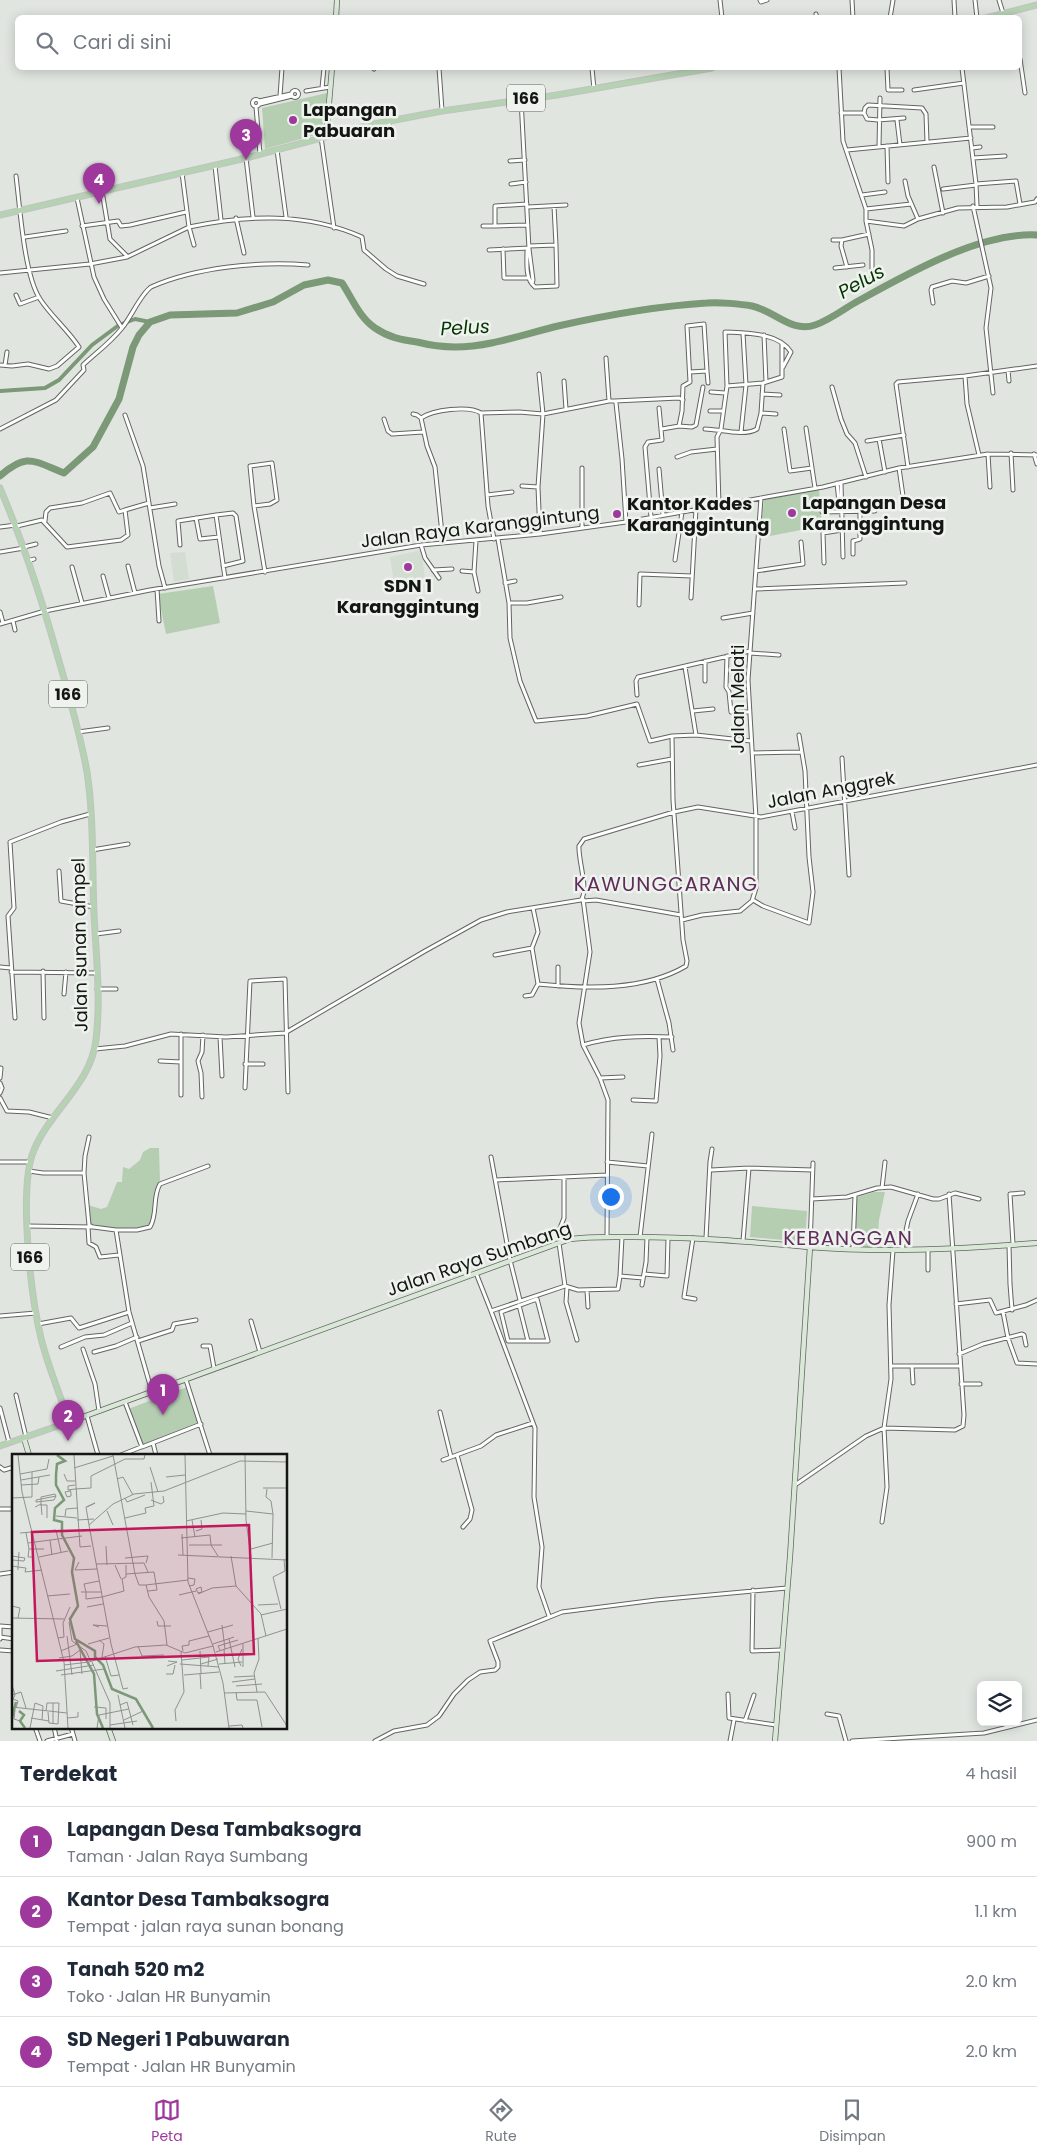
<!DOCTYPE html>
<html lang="id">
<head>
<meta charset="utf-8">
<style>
  :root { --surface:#fff; --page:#f2f2f3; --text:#1f2937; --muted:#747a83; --line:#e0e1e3; --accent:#9f389c }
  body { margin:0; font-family:Poppins,sans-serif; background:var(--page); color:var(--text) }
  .controls { position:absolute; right:15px; bottom:15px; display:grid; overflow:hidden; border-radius:8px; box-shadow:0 2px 12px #0003 }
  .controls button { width:45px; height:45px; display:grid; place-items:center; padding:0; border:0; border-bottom:1px solid var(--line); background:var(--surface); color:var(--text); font:25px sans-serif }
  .you { position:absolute; left:610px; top:1196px; width:18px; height:18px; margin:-12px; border:4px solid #fff; border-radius:50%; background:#1a73e8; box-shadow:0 0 0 8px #1a73e833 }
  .badge { display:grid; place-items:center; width:32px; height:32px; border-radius:50%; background:var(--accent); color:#fff; font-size:16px; font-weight:700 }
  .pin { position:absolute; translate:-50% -41px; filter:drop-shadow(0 1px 2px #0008) }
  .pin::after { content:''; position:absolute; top:26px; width:18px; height:15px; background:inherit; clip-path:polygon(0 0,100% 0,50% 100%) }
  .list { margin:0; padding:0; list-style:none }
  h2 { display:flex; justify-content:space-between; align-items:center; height:65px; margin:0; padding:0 20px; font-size:21px }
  h2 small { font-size:16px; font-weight:400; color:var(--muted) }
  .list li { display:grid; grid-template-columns:32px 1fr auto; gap:15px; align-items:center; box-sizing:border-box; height:70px; padding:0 20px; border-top:1px solid var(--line) }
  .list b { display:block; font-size:19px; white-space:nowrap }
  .list p { margin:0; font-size:16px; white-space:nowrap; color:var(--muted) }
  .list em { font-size:16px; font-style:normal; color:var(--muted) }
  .icon { flex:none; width:28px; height:28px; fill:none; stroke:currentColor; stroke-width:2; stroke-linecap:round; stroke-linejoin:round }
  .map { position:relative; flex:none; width:1037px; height:1741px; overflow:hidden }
  .search { position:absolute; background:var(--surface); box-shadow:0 2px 12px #0003; left:15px; right:15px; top:15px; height:55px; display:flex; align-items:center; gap:12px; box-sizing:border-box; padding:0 18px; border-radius:8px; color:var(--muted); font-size:19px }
  .sheet { height:345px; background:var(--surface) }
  nav { display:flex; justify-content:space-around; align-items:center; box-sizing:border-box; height:70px; border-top:1px solid var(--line); background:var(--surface); font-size:14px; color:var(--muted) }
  nav a { display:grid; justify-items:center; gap:2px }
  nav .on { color:var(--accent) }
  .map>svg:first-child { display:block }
  .built { fill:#d3ddd2 }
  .green { fill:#b5ceb2 }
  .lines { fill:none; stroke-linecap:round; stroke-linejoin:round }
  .canal { stroke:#7b9877; stroke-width:4 }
  .river { stroke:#7b9877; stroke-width:7 }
  .street-casing { stroke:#626661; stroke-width:5 }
  .secondary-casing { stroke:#626661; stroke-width:6 }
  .primary-casing { stroke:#c2c2c2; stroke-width:7 }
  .street { stroke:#fff; stroke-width:3 }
  .secondary { stroke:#dae8d8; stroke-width:4.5 }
  .primary { stroke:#b5d2b2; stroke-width:5 }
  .poi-dot { fill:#9f389c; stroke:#eef3ed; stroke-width:2 }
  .labels { text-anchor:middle; stroke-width:5; stroke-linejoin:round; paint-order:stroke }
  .shield { fill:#eef3ed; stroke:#555855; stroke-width:1 }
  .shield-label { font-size:16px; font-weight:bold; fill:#141614 }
  .poi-label { font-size:18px; font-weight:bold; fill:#141614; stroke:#eef3ed; text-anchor:start }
  .street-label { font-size:18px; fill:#141614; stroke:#eef3ed }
  .water-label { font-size:19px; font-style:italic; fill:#063304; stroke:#eef3ed }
  .quarter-label { font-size:20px; letter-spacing:1px; fill:#602d5d; stroke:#eef3ed }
  .inset-river { fill:none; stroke:#7b9877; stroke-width:2.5 }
  .inset-road { fill:none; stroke:#8f928e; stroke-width:1 }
  .view { fill:#c2185b; fill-opacity:0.15; stroke:#c2185b; stroke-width:2.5 }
  .inset-edge { fill:none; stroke:#141614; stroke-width:2.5 }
</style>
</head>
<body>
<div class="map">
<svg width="1037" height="1741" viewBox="0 0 1037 1741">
  <rect width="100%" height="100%" fill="#e1e5e0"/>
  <path class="built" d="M421,550L425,578L394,583L390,557Z
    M185,552L189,579L174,582L170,553Z"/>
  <path class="green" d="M327,93L322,133L265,149L262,108Z
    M819,489L822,526L760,538L764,500Z
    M213,586L220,623L166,634L158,594Z
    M150,1148H159L160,1182L155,1189L152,1220L149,1227L116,1229L91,1224L88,1205L101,1209L107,1207L117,1182H122L123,1167L129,1169L140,1160L143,1152Z
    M874,1192H885L879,1220L877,1248L854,1247L857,1197Z
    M752,1206L807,1211L805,1242L750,1237Z
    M187,1387L198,1421L196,1423L142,1445L128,1409Z"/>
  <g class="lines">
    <path class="canal" d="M0,391L45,388L59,380L92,345L119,325L135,319L150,322"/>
    <path class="river" d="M0,476C27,452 33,461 64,473L93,447L119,399L133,347L139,335L150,322L170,315L237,313L273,302L304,285L328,280L342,283C352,298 359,317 375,328C388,337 401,340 417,342C429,345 442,347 455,347C490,347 524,334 558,326C607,315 657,306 707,303C719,302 741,304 752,306C775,311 791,333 815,325C830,320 845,308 858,301C907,274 980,232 1037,235"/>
    <g class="street-casing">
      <path id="street" d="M720,0L722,18
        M760,0L761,2L767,0
        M852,0L853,18
        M954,0L955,18
        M975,0L977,18
        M999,0L1003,13
        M816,14L817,18
        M890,18L893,0
        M1020,59L1025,93
        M373,68L374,69
        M439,68L442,110
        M592,68L594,89
        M839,68L843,141L866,209V221L872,250V277
        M887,68L888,90H902
        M962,68L976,184L977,206
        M322,88L324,68
        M914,90L964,83
        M291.5 94a3.5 3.5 0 1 1 7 0a3.5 3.5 0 1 1-7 0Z
        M306,91L330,87
        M280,96L282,68
        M521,99L529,249L533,280L532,284
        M252.5 103a3.5 3.5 0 1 1 7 0a3.5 3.5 0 1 1-7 0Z
        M259,101L291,94
        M260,104L292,96
        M256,107L260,154
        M841,113H864
        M904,118L878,120L867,119L864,113L865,108L868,105L922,108L926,114L927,142
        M897,120L900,145
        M969,127H993
        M389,132V121
        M321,137L334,228
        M887,146L888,182
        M879,147L880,98
        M972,148L980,147
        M277,150L286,217
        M847,150L971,138
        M246,158L253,217
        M973,158L1005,156
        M510,161L525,160
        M215,166L221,220
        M934,167L943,213
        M182,173L189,227C248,215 306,212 362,237L364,250L386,269L397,276L424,284
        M905,181L908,196L918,219
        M511,184L526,182
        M976,184L1016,181L1020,204
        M943,189L976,185
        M102,191L110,239L127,256
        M862,195L885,192
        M77,198L94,277L104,299L122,328
        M527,204L495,206V226L528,225
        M554,206L556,245
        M973,206L991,288L986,328L993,393
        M528,207L566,205
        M866,209L911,204
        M236,218L244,253
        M866,221L904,226L918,219L958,208L1007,207L1035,202L1037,199
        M82,226L118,221L121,226L130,225L186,212
        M483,226H495
        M25,237L66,231
        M833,240H842L869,234
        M842,240L841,246L847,267
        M529,246L556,245L557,286L535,287C525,279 527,264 527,251L529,249
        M503,249L504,278H528
        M489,250L529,248
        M835,268L863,265
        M0,273L90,264L127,257L189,227L194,245
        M16,295L20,304L39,297
        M933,303L931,290L932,287L952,281L966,283L989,276
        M764,335L766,382
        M606,358L609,401
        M0,365L12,366L28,364L49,369L57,366L79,347C68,330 51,316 40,299C24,275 20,207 16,176
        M5,365L7,352
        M1008,370L1009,381
        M707,371L708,383
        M965,376L967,404L979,455
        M564,381L566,409
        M727,386L763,383L782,377V344
        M832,387L841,419L847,434L855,443L866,477
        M711,392L725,393
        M762,394L780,395
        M615,401L679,398L683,400
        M710,411H723
        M761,413L776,414
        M413,414L417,415L421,418
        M125,415L143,466L159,566L165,588
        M421,418L427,446L435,467L443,543
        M421,418C433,410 468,405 481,413
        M384,419L388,431L392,434L423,432
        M679,426L692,427L696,425L703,387
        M806,428L815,488
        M0,429L56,400L84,370L83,365C96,353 111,342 122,328C132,316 140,295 151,287C196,267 260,261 308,265
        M662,429L679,426L682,411L683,386L690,382L687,326L704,324L707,371L690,372
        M705,429C719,429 744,437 757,429L761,413L763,383
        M784,429L790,471L812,468
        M741,432L746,385L743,333
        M879,439L885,472
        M867,441L904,435
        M1011,453L1013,490
        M988,454L990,487
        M1034,454L1037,464
        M677,457L691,452L717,449
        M908,467L896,384L898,382L965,376L1037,366
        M899,468L903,496
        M659,469L663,515
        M837,483L840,512
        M841,483L843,557
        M522,486L538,487
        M487,495L512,492
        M719,505L717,437L721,429L727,386L725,332C745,333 778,332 791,352L783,367
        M254,506L250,466L272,463L277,500L270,504L254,506L265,572
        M150,508L175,504
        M822,512L875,511
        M216,515L233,513L236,516L243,561L223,566
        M651,517L645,447L648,442L662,440L659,408
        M196,518L200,539L219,537
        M45,521L46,512L50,508L82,503L110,493L119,512L125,510
        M17,526L42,520L67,547L121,540L128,535L125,510L149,503
        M0,527L16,525
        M582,528V468
        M540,534L538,487L543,414L609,401H615L616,403L622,459L626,522
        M494,539L488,506L481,413L519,412L543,414L539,374
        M498,539L509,603L510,638L520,681L536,721L587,716L637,704L650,741L672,736L696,735L751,741
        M476,541L474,572L478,591
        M180,545L178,521L216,515L225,578
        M421,545L425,558L439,578
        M24,547L36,544
        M0,552L24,548
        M853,554V541L860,539V511
        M675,560L682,512
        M28,561L34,559
        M824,563L823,533L842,530
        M128,566L135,593
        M72,567L82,603
        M433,570L452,569
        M462,571L474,572
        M756,571L803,564L801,542
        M103,576L109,598
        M505,583L515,581
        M157,589L159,621
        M755,589L905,583
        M691,598L696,509
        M509,603H527L561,597
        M639,605L640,574L692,576
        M0,612L3,623
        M723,618L753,613
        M13,621L15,630
        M0,624L45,611L150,590L421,545L540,534L626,522L823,487L899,468L988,454L1037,455
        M750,653L779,655
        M727,656L726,687L729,692L731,712H749
        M685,667L696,735
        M705,681V661
        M637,695L636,681L638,677L750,651
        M693,711L713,709
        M78,732L108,728
        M752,753L801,752
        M842,758L849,875
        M639,765L672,759
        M792,812L795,828
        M92,850L128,844
        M59,871L61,901L94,907
        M583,899L590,952L579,1023L583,1045L600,1078L608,1100L607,1237
        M753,900L763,906L809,923L813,892L809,857L805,771L799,735
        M583,901L596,900L681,915
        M533,908L538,932L532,948L538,984C586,989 644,991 686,966L687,961L683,940L673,800L672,736
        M682,920L702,915L740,911L752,901L756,888V818L748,680L761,498
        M96,934L119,931
        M495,955L532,948
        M0,967L11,968
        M43,971L44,1018
        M11,972L97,973
        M657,979L669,1023L673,1050
        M558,986V967
        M97,989H116
        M64,994L66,972
        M525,996L532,995L538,984
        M15,1018L8,916L14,908L10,842L61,822L90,814
        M181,1034V1095
        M220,1037L222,1076
        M583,1045C613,1036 640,1036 672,1037
        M95,1049L125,1046L171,1034L226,1037L285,1033L425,951L481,920L507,912L581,900C589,890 578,860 579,846L584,839L674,812L698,807L761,817L1037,765
        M160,1061L181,1062
        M245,1064H263
        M0,1078L1,1068
        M600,1078L623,1077
        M0,1083L2,1088L0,1093
        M245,1088L250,981L285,979L288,1092
        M202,1097L201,1073L198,1061L202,1052L203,1035
        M0,1098L7,1111L29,1112L53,1118
        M633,1100L656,1101L660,1056L659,1037
        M491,1157L510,1260L520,1300
        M0,1162H30
        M607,1162L648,1166
        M711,1170L749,1168L813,1170
        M29,1171L43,1173H84L89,1225L93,1227L116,1230L129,1312L152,1392
        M84,1173L85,1156L89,1137
        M496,1180L607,1175
        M882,1188L885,1162
        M812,1199L847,1197L877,1188L891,1187L933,1199H939L955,1193L979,1199
        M27,1226L92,1227
        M88,1227L89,1243L96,1247L100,1257L119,1255
        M116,1230H137L150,1227C158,1214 152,1197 160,1184L208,1166
        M640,1237L652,1134
        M693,1238L684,1297L695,1299
        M706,1238L710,1162L712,1149
        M743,1241L749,1168
        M561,1242L560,1228L564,1218V1177
        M559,1243L565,1286L578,1290L618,1289L620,1276L622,1237
        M1013,1244L1010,1194L1023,1193
        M1009,1245L1010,1284L1012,1310
        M810,1247L813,1163
        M853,1249L855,1196
        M902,1250L908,1221L918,1194
        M928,1250V1270
        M476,1273L491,1311L565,1286
        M644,1274L667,1276L668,1238
        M620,1276L643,1278
        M642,1285L646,1262L647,1237
        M567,1287L566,1302L577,1340
        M587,1290L588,1307
        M537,1299L548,1341H508L501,1312Z
        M956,1304L990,1300L996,1313L1026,1305L1037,1300
        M519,1305L528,1341
        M491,1311L535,1428L534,1497L542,1547L539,1587L549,1616
        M1003,1312L1008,1338L1017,1363L1037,1364
        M0,1316L36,1313
        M251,1321L260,1352
        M38,1324L71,1318L79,1328L129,1312
        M138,1341L172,1330L174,1324L196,1320
        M203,1346H210L214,1368
        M61,1347L85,1337L104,1335L132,1323
        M83,1349L95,1384L99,1411
        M94,1352L116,1346L137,1337
        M959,1354L983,1344L1022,1334L1024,1335L1026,1345
        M892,1366H960
        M912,1366L913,1383
        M186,1380L210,1455
        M961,1384H980
        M16,1395L26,1437
        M125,1402L142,1447L201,1424
        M0,1408L9,1442
        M440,1412L451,1457
        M87,1416L98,1455
        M153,1443L156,1455
        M121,1455L141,1447
        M457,1455L472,1510L470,1519L463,1527
        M443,1460L481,1446L496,1435L533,1423
        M0,1467L4,1470L14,1467
        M795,1485L866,1436L884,1428L955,1430L963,1426L964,1415L949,1194
        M0,1509H14
        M882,1522L887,1487L884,1428L891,1379L889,1305L893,1250
        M0,1574L14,1572
        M753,1590L752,1651L782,1650
        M0,1626L14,1627
        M0,1637L14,1639
        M0,1639V1626
        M0,1650L14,1651
        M728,1694L729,1718L776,1725
        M827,1714L839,1716L846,1741
        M745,1721L754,1695
        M35,1727L40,1741
        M54,1727L57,1741
        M71,1727L75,1741
        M47,1741L73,1734
        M375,1741L394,1731L427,1725L439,1716L454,1694L468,1680L480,1672L495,1670L498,1667V1662L490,1641L562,1612L656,1600L787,1588
        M730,1741L734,1720
        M852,1741L984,1733L1037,1720"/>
    </g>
    <g class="secondary-casing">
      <path id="secondary" d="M336,18L337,0
        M328,123L332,129L339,132
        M321,137L324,135L327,127L332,68
        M69,1422L570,1239C592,1236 613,1237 635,1237C694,1237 750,1242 809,1247C885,1253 961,1249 1037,1243
        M24,1438L29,1455
        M108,1727L113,1741
        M775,1741L790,1557L810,1247"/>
    </g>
    <g class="primary-casing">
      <path id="primary" d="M986,18L1037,5
        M0,215L246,158L374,124L442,111L557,95L712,68
        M0,488C23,542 41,597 57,654C68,692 80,732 87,772C94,818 92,867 94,913C96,955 101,999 96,1040C91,1084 50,1111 34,1150C18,1187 31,1297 41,1338C48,1367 60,1394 69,1422L0,1446"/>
    </g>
    <use href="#street" class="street"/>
    <use href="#secondary" class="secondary"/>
    <use href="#primary" class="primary"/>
  </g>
  <g class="poi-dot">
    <circle cx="293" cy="120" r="5"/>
    <circle cx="792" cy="513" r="5"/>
    <circle cx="617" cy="514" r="5"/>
    <circle cx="408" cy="567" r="5"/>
  </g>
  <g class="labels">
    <g class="shield">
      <rect x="507" y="84.5" width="38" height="27" rx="4"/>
      <rect x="49" y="680.5" width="38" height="27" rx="4"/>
      <rect x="11" y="1243.5" width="38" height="27" rx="4"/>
    </g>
    <g class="shield-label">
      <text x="526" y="104">166</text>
      <text x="68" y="700">166</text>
      <text x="30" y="1263">166</text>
    </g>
    <g class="poi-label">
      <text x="303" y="116">Lapangan<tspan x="303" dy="21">Pabuaran</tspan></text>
      <text x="802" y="509">Lapangan Desa<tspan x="802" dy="21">Karanggintung</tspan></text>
      <text x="627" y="510">Kantor Kades<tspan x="627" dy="21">Karanggintung</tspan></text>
      <text x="408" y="592" text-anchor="middle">SDN 1<tspan x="408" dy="21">Karanggintung</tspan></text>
    </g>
    <g class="street-label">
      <text transform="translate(480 527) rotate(-7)" y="6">Jalan Raya Karanggintung</text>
      <text transform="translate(738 699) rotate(-90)" y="6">Jalan Melati</text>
      <text transform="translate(831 790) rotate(-11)" y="6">Jalan Anggrek</text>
      <text transform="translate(80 945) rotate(-91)" y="6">Jalan sunan ampel</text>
      <text transform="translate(479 1259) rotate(-19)" y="6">Jalan Raya Sumbang</text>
    </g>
    <g class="water-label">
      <text transform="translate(861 281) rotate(-29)" y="7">Pelus</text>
      <text transform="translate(465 327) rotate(-3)" y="7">Pelus</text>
    </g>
    <g class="quarter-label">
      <text x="666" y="891">KAWUNGCARANG</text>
      <text x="848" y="1245">KEBANGGAN</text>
    </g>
  </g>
  <g transform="translate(12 1454)">
    <rect width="275" height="275" fill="#e1e5e0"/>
    <path class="inset-river" d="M45,1L53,7L45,10L44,21V31L52,46L43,54L42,66L50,68V81L62,104L60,118L66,152L58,165L63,185L83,197V203L91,211L100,235L124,245L141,274M64,187L82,220L85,260L91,274M7,257L12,261L8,267L13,274M0,264L4,248"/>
    <path class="inset-road" d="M6,1L10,38L52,208L56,274M62,1L68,93L79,92M101,1L123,120L127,131H134L137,143L152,167L155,191M173,1L176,128L201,192M233,1L234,66L239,103M138,13L146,38M62,14L101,2M8,20L35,15L37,5M52,20L55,27H63M154,23L173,21M105,25L111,23L121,41M9,26L38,21M9,31L26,30L27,23M63,31L56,32V36L63,35M251,34H275M58,35L59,39V42L55,43L53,38L58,37M63,35L79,34V22L113,5H132L133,1M255,35L254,43L259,47L261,60M44,42L42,46L24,48V46ZM0,44L20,43V18M113,44L115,48L133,41M139,46L149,50L152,48L151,42M29,51V43L43,40L44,42M29,51H35V64M23,53L29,50L30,61M75,53L83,49L74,53L77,71M95,57L101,71M234,57L261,60L260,104M44,62L65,64M53,62L54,55L65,54M113,64L134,59L133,54L142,52L139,28M65,66L82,65M180,66L183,83M174,67L211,59L234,60M184,77L190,75L189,66M8,79L44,76L49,98M14,79L17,95M170,80L171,101M169,84L198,81L199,91L206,102M46,85L70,82M38,86L40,101M16,89L46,85M177,91H210M94,92L95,111M239,95L261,89M166,101L275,106M0,102L13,104L12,107L0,106M219,102L224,132L249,160L254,182M21,103H16L17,95H32M27,103L56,97M113,104L136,102L134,109M67,108L63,116L85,115M84,110L132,109L136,118M103,111L109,125M0,112L6,113L7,98M6,116V113L14,114L13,118L30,116M114,120L142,118L145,136L136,137M176,124L183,125L182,131L177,132M87,127L72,130L74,138H89M134,131L176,126M189,133L190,138L186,139L184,135ZM69,138H74V145L90,143M186,140L200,134L224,132M167,141L184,137M35,142L58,140M90,143L112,137L110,125L114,123V111M246,151L266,150M0,152L8,154L6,164M75,153L91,150M269,155L261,123L273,117L272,105M249,161L275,155M0,164L52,165M145,167L146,172H159M57,168L60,187L74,197L79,208M210,171L213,195M87,173L81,171L95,172M196,178L221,171M55,182L60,221M46,184L52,183L51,169L58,153M217,185L223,213M87,186L92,190L90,203M76,190L97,184M201,190L222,183M231,190V213M126,192L130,202L152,201M212,195L213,210M208,196L206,192L226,186M49,197L65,190M171,197L170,192L177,191V187L197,182M188,197L189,219M204,198L275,175M93,202L99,222L107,221M47,204L60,202L68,196L70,220M188,204L197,203L196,212M170,206L188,204M80,208L98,249V274M168,210L207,213M189,210L206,205M207,210L230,208M52,211L77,208L123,193L154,191L173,199L201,192L211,229L217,274M155,212L165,208L156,207M229,212L226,205L230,195M44,217L82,211M188,219L189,235M154,220H161L163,211M49,221L92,215M172,221L207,218M222,223L242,222M220,228L243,225M0,231L3,241L1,245L6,247L4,254M224,232L250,230M116,234L111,235L99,190L77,71L101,50L122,40L152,37L228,7L275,8M224,238L225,246H245L250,273M245,238L242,219L247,205L246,184M212,239L253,238L275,272M0,241L9,238L14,254M106,241L113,274M23,249L31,252L30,266M41,249V270M108,251L115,248L121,271M0,253L55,259M82,253L94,254V265M3,256L2,265L8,267M34,257L35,249H47L46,270L37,269L36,258M19,264L37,267M55,264L66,263V258M112,266L131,257M164,267L163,256L172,238L169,198M98,271L125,267M217,272L230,271L231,274M18,274L23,249M85,274L87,261L117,255"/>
    <path class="view" d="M237,71L242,200L25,207L20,78Z"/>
    <rect width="275" height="275" class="inset-edge"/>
  </g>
</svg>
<div class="controls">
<button><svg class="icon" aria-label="layers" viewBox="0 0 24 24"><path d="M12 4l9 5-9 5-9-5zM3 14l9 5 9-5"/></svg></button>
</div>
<div class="you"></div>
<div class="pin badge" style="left:163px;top:1415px">1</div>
<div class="pin badge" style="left:68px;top:1441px">2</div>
<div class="pin badge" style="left:246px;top:160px">3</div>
<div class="pin badge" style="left:99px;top:204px">4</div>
<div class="search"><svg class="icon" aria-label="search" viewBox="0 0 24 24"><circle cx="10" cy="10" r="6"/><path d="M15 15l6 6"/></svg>Cari di sini</div>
</div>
<section class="sheet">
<h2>Terdekat<small>4 hasil</small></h2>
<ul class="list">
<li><span class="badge">1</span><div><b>Lapangan Desa Tambaksogra</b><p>Taman · Jalan Raya Sumbang</p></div><em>900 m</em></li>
<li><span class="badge">2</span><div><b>Kantor Desa Tambaksogra</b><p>Tempat · jalan raya sunan bonang</p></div><em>1.1 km</em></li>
<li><span class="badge">3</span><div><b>Tanah 520 m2</b><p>Toko · Jalan HR Bunyamin</p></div><em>2.0 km</em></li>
<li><span class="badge">4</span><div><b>SD Negeri 1 Pabuwaran</b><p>Tempat · Jalan HR Bunyamin</p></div><em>2.0 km</em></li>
</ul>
</section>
<nav>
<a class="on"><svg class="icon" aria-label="map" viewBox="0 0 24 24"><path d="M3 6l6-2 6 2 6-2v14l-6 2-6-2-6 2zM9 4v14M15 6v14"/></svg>Peta</a>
<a><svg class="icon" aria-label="directions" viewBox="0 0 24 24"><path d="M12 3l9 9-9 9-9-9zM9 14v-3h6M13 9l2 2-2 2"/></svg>Rute</a>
<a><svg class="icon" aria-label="saved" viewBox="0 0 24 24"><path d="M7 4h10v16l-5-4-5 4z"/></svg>Disimpan</a>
</nav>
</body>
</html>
